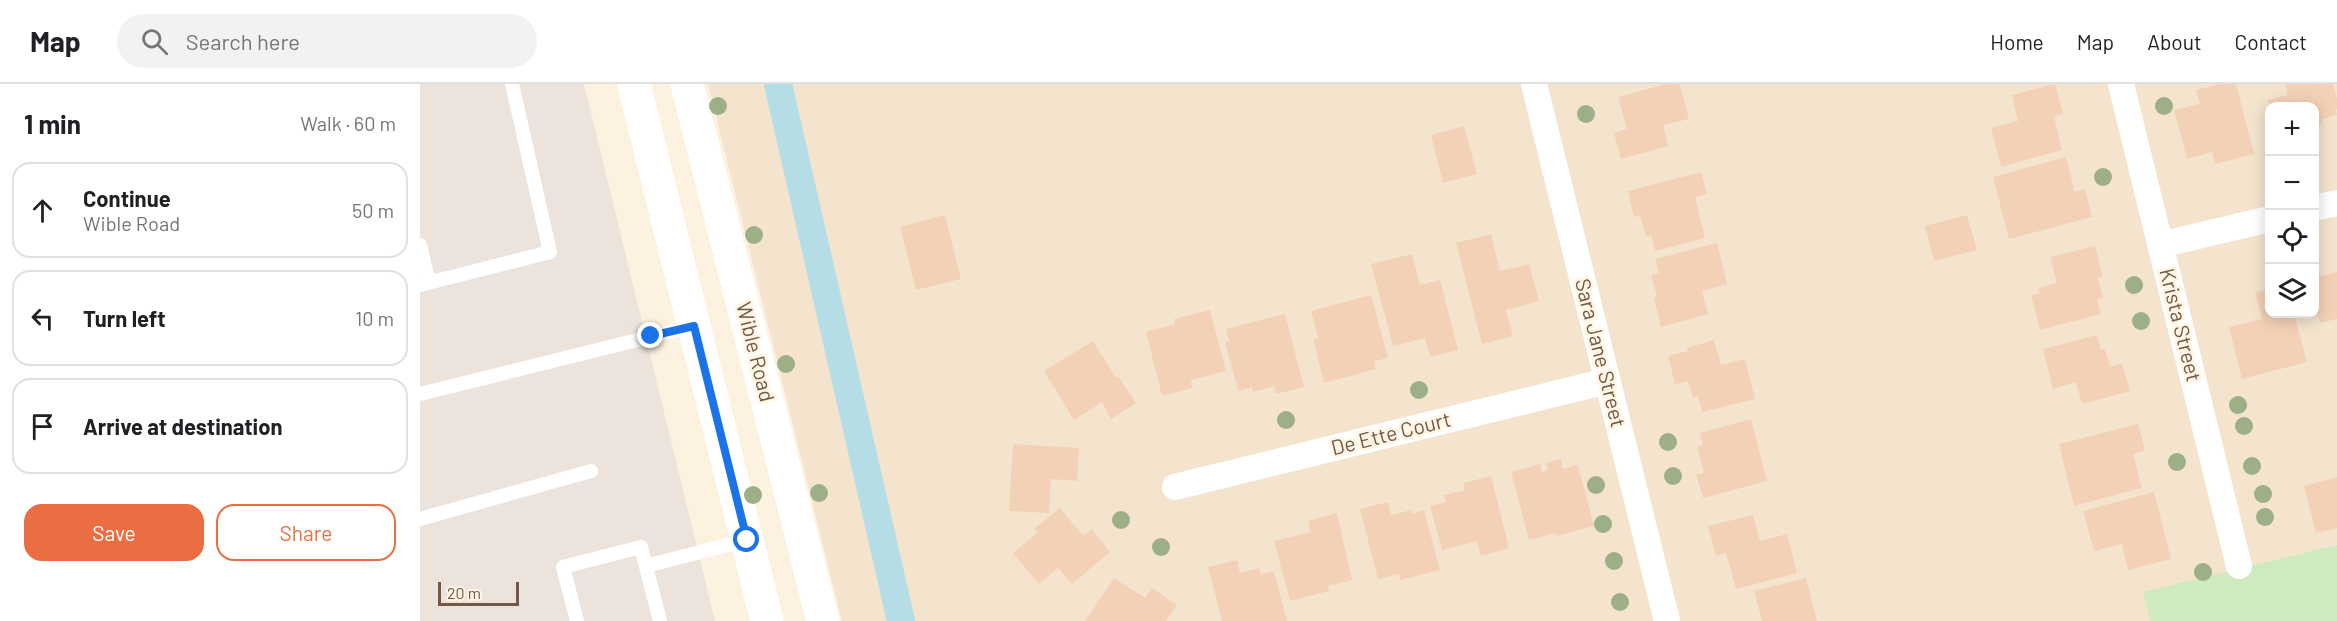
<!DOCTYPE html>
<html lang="en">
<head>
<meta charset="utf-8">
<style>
  :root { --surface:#fff; --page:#f2f2f2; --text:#202124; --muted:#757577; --line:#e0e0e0; --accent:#ea6e41 }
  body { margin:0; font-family:Barlow,sans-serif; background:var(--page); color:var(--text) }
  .controls { position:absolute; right:18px; top:18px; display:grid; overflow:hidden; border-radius:12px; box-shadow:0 3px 15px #0003 }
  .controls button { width:54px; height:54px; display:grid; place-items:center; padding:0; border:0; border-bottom:2px solid var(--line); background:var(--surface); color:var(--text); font:30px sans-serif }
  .scale { position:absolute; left:18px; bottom:15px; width:81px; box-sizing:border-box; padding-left:6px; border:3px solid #735847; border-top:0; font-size:16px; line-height:21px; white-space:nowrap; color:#735847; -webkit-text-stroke:4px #fff6e6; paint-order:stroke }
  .stop { position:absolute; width:18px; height:18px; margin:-14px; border:4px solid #1a73e8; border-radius:50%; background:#fff }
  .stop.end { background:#1a73e8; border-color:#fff; box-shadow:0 2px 6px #0008 }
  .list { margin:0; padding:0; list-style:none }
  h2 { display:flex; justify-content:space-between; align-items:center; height:78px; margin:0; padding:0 24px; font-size:26px }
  h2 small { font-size:20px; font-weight:400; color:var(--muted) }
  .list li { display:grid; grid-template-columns:39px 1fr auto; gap:18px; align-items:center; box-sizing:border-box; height:96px; margin:0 12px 12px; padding:0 12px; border:2px solid var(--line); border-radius:18px }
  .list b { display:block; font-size:22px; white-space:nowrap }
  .list p { margin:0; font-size:20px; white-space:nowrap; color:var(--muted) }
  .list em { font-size:20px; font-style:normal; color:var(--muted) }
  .actions { display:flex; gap:12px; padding:18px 24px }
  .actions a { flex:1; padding:14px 0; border:2px solid var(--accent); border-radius:18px; text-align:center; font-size:21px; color:var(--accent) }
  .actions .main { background:var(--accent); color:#fff }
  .icon { flex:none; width:33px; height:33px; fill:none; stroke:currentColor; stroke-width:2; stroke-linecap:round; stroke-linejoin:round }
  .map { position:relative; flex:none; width:1917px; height:537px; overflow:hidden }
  header { display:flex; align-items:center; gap:36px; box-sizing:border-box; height:84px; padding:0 30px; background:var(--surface); border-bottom:2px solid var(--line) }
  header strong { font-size:28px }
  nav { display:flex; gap:33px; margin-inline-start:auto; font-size:21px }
  .search { width:420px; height:54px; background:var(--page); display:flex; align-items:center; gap:15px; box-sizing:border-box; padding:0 21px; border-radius:33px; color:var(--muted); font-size:22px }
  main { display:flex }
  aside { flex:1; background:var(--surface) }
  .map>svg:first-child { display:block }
  .residential { fill:#f4e4ce; fill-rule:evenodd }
  .industrial { fill:#ebe3dc }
  .green { fill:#ceeabe }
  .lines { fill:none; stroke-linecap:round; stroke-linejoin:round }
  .canal { stroke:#b4dde6; stroke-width:28 }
  .building { fill:#f3d1b7 }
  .lane { stroke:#fff; stroke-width:14 }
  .street { stroke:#fff; stroke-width:26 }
  .secondary { stroke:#fff; stroke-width:33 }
  .tree { fill:#9daf87 }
  .route { stroke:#1a73e8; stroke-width:8 }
  .labels { text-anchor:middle; stroke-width:6; stroke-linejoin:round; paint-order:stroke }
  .street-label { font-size:21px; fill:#735847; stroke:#fff6e6 }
</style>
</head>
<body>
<header>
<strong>Map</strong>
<div class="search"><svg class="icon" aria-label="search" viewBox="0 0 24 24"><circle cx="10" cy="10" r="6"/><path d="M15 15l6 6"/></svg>Search here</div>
<nav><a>Home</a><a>Map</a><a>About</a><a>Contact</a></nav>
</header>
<main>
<aside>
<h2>1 min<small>Walk · 60 m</small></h2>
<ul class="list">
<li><svg class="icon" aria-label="ahead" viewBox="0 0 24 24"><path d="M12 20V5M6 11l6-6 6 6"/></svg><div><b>Continue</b><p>Wible Road</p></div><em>50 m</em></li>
<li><svg class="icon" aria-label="left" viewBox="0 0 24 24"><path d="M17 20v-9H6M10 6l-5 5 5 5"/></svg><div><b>Turn left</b></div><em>10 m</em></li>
<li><svg class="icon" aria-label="arrive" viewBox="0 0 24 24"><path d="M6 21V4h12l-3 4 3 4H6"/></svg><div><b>Arrive at destination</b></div></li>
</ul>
<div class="actions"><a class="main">Save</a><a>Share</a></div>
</aside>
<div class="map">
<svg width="1917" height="537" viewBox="0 0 1917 537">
  <rect width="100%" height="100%" fill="#fdf2e0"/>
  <path class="residential" d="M288,0H1917V537H422ZM1850,22H1894V230H1850Z"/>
  <path class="industrial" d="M0,0H164L295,537H0Z"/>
  <path class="green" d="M1917,461V537H1730L1723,508Z"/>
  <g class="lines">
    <path class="canal" d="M358,0L481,537"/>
  </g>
  <path class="building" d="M1246,0H1260L1269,35L1243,41L1248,62L1201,75L1194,49L1207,45L1198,13Z
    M1635,0L1643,30L1634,32L1642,66L1581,83L1571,44L1598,37L1592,11Z
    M1800,0H1816L1834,70L1795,80L1792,68L1767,75L1754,26L1780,20L1776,6Z
    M1865,0H1913L1917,15V25H1915L1917,31L1902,35L1903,39L1894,42V22H1850L1848,16L1868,11Z
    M1044,42L1057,90L1023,99L1011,51Z
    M1646,73L1655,108L1665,105L1672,133L1589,155L1573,93Z
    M1281,88L1287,110L1275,113L1285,154L1235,167L1231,151L1226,153L1220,132L1214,133L1208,107Z
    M525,131L541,195L496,206L480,143Z
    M1547,131L1557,166L1514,177L1505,142Z
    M1071,150L1080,187L1109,180L1119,217L1086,226L1093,252L1062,260L1036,159Z
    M1297,159L1307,200L1282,207L1288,230L1241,243L1234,214L1237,213L1231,191L1239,189L1235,175Z
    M1675,162L1683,193L1678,194L1683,214L1677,216L1681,230L1620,246L1611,211L1620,209L1618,204L1637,199L1630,173Z
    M992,170L1000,201L1020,196L1038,266L1010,273L1005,254L973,262L951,180Z
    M1917,188V235L1900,239L1894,217V194Z
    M1850,205V230H1874L1887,278L1822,295L1809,243L1842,235L1835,208Z
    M951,211L968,274L954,277L956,285L904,299L893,255L898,254L891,227Z
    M790,226L806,287L771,296L772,304L742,312L726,248L755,240L754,235Z
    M865,230L884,303L856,310L854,302L833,308L832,303L818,307L805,258L809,257L806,245Z
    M1677,251L1681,266L1685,265L1690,283L1702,279L1710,307L1662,320L1656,298L1633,305L1623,265Z
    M1294,256L1301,281L1325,275L1335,315L1282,328L1278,312L1273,314L1268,297L1255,300L1248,272L1268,267L1267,264Z
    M673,257L696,294L699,293L716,319L691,335L682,318L654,336L624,287Z
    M1331,335L1347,397L1283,414L1276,390L1284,389L1277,363L1283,361L1280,349Z
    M1718,340L1725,366L1713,370L1722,404L1654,422L1639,360Z
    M593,360L659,364L657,397L631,395L629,429L589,427Z
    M1141,375L1143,385L1158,381L1174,442L1136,452L1135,449L1109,456L1091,388L1120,380L1122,388L1128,386L1126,379Z
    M1071,392L1089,464L1061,472L1057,457L1022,466L1010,422L1026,418L1024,411L1045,406L1043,399Z
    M1917,393V444L1896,449L1884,402Z
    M1734,408L1751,475L1708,486L1702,460L1674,467L1663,427Z
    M968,418L971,431L991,426L992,430L1004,426L1020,486L980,496L979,490L958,495L940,425Z
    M640,424L663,452L672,445L690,468L652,500L638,484L619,500L593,469L617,449L614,445Z
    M917,429L932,496L908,502L909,507L870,517L854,457L891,448L888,437Z
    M1333,431L1340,457L1367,450L1377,489L1316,505L1306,469L1296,472L1288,442Z
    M817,476L820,489L839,484L841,490L854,487L867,537H802L788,483Z
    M694,494L725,514L732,504L757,521L746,537H665Z
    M1386,494L1397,537H1342L1334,507Z"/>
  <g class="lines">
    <path class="lane" d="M0,161L9,199
      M0,201L130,168L92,0
      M0,310L274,242
      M0,435L171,387
      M226,482L327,456
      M157,537L143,483L221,463L240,537"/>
    <path class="street" d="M1114,0L1247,537
      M1701,0L1819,482
      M1894,124L1917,119
      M1740,161L1850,135
      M755,403L1187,297"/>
    <path class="secondary" d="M214,0L347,537
      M267,0L403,537"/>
  </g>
  <g class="tree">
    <circle cx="298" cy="22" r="9"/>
    <circle cx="1744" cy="22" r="9"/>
    <circle cx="1166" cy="30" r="9"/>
    <circle cx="1683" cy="93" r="9"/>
    <circle cx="334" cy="151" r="9"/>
    <circle cx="1714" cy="201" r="9"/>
    <circle cx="1721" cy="237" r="9"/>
    <circle cx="366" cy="280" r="9"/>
    <circle cx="999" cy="306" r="9"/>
    <circle cx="1818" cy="321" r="9"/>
    <circle cx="866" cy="336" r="9"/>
    <circle cx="1824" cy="342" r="9"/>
    <circle cx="1248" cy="358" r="9"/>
    <circle cx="1757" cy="378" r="9"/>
    <circle cx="1832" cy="382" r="9"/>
    <circle cx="1253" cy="392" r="9"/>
    <circle cx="1176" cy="401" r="9"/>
    <circle cx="399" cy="409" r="9"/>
    <circle cx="1843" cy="410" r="9"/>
    <circle cx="333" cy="411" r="9"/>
    <circle cx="1845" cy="433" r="9"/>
    <circle cx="701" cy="436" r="9"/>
    <circle cx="1183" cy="440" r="9"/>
    <circle cx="741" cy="463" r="9"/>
    <circle cx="1194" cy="477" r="9"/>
    <circle cx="1783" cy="488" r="9"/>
    <circle cx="1200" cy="518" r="9"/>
  </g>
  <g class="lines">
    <path class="route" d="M231,252L274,242L327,456"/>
  </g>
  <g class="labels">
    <g class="street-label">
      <text transform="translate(1760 241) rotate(76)" y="7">Krista Street</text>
      <text transform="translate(335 268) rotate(76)" y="7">Wible Road</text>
      <text transform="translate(1180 269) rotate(76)" y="7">Sara Jane Street</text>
      <text transform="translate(971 350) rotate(-14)" y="7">De Ette Court</text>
    </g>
  </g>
</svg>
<div class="controls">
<button>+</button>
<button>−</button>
<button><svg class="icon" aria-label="locate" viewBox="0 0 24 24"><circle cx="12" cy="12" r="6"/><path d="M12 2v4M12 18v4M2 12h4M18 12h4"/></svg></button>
<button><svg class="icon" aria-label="layers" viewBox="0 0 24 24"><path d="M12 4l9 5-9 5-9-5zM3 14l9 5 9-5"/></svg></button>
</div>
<div class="scale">20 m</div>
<div class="stop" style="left:327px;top:456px"></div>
<div class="stop end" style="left:231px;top:252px"></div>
</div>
</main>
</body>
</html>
